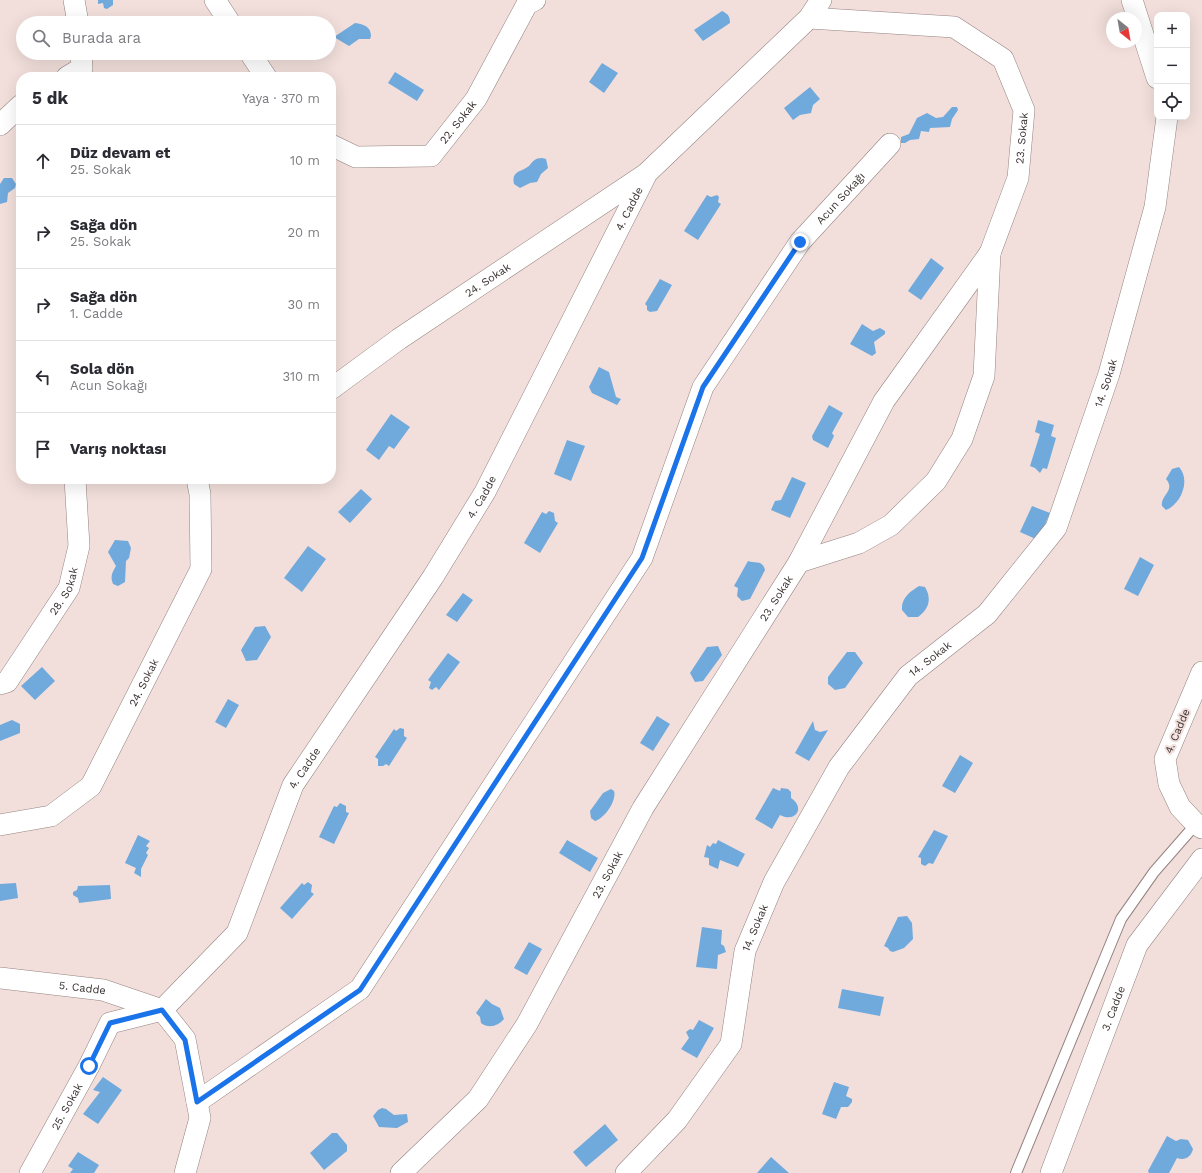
<!DOCTYPE html>
<html lang="tr">
<head>
<meta charset="utf-8">
<style>
  :root { --surface:#fff; --page:#f2f2f3; --text:#2b2b33; --muted:#7c7c81; --line:#e1e1e2 }
  body { margin:0; font-family:"Work Sans",sans-serif; background:var(--page); color:var(--text) }
  .controls { position:absolute; right:12px; top:12px; display:grid; overflow:hidden; border-radius:8px; box-shadow:0 4px 16px #0002 }
  .controls button { width:36px; height:36px; display:grid; place-items:center; padding:0; border:0; border-bottom:1px solid var(--line); background:var(--surface); color:var(--text); font:20px sans-serif }
  .compass { position:absolute; left:1106px; top:12px; width:36px; height:36px; border-radius:50%; background:var(--surface); box-shadow:0 4px 16px #0002; rotate:149deg }
  .stop { position:absolute; width:12px; height:12px; margin:-9px; border:3px solid #1a73e8; border-radius:50%; background:#fff }
  .stop.end { background:#1a73e8; border-color:#fff; box-shadow:0 1px 4px #0008 }
  .list { margin:0; padding:0; list-style:none }
  h2 { display:flex; justify-content:space-between; align-items:center; height:52px; margin:0; padding:0 16px; font-size:17px }
  h2 small { font-size:13px; font-weight:400; color:var(--muted) }
  .list li { display:grid; grid-template-columns:26px 1fr auto; gap:12px; align-items:center; box-sizing:border-box; height:72px; padding:0 16px; border-top:1px solid var(--line) }
  .list b { display:block; font-size:15px; white-space:nowrap }
  .list p { margin:0; font-size:13px; white-space:nowrap; color:var(--muted) }
  .list em { font-size:13px; font-style:normal; color:var(--muted) }
  .icon { flex:none; width:22px; height:22px; fill:none; stroke:currentColor; stroke-width:2; stroke-linecap:round; stroke-linejoin:round }
  .map { position:relative; flex:none; width:1202px; height:1173px; overflow:hidden }
  .search { position:absolute; background:var(--surface); box-shadow:0 4px 16px #0002; left:16px; top:16px; width:320px; height:44px; display:flex; align-items:center; gap:10px; box-sizing:border-box; padding:0 14px; border-radius:22px; color:var(--muted); font-size:15px }
  .panel { position:absolute; background:var(--surface); box-shadow:0 4px 16px #0002; left:16px; top:72px; width:320px; height:412px; border-radius:16px }
  .map>svg:first-child { display:block }
  .water { fill:#70a9db }
  .lines { fill:none; stroke-linecap:round; stroke-linejoin:round }
  .service-casing { stroke:#948380; stroke-width:12 }
  .minor-casing { stroke:#948380; stroke-width:22 }
  .service { stroke:#fff; stroke-width:10 }
  .minor { stroke:#fff; stroke-width:21 }
  .route { stroke:#1a73e8; stroke-width:5 }
  .labels { text-anchor:middle; stroke-width:4; stroke-linejoin:round; paint-order:stroke }
  .street-label { font-size:11px; fill:#393231; stroke:#f2dfdb }
</style>
</head>
<body>
<div class="map">
<svg width="1202" height="1173" viewBox="0 0 1202 1173">
  <rect width="100%" height="100%" fill="#f2dfdb"/>
  <path class="water" d="M98,0H113V5L107,9L104,8L103,3L98,4Z
    M722,11C728,14 730,16 730,23L703,41L694,30Z
    M355,23C364,24 371,27 371,36L370,39H359L349,46L334,37Z
    M602,63L618,73L604,93L589,82Z
    M395,72L424,90L417,101L388,83Z
    M810,87L820,99L813,105L811,113L800,115L793,120L784,108Z
    M952,107H957L958,110L952,119L950,127L930,128L929,132L921,131L919,139L910,140L905,143H901V137L909,134L917,118L927,113L936,118L943,117Z
    M542,158L546,159L548,168L541,174L537,182L530,183L520,188L514,184C511,171 521,172 529,166C533,161 535,158 542,158Z
    M4,178H12L16,184L15,188L8,193L7,202L0,204V184Z
    M707,195L711,197L717,195L719,197L718,202L721,204L698,240L684,231Z
    M931,258L944,268L921,300L908,291Z
    M660,279L672,285L657,311L650,312L647,310V306L645,304Z
    M862,324L873,331L880,328L885,331V334L874,342L876,353L872,356L850,344Z
    M599,367L609,372L616,397L621,399L617,405L592,393L589,387Z
    M829,405L843,413L832,433L834,436L828,448L813,440L812,436Z
    M391,414L410,427L394,449L389,446L379,460L366,450Z
    M1038,420L1054,425L1051,436L1056,438L1047,469L1043,468L1040,473L1035,468L1030,466L1040,434L1035,432Z
    M567,440L585,446L571,481L554,474Z
    M1179,467C1191,480 1181,504 1166,510L1162,506C1160,495 1176,491 1166,479L1172,469Z
    M792,477L806,483L790,518L771,510L775,501L781,500Z
    M361,489L372,499L350,523L338,512Z
    M1032,506L1050,513L1038,540L1020,532Z
    M549,511L554,513L555,521L558,523L540,553L524,543L542,512L546,514Z
    M115,540L128,541L131,548L129,558L126,561L125,582L118,586L113,584C110,576 112,573 116,566L108,552Z
    M308,546L326,559L302,592L284,578Z
    M1140,557L1154,565L1138,596L1124,589Z
    M748,561C755,564 762,559 765,570L750,599L742,601L737,596L738,588L734,586Z
    M919,586L925,587C932,599 929,609 918,617H908L902,610C901,599 909,592 919,586Z
    M463,593L473,600L457,622L446,615Z
    M265,626L271,637L257,660L246,661L241,650L255,627Z
    M718,646L722,655L703,681L695,682L690,673L707,647Z
    M847,652H855L863,663L845,688L835,690L828,684V677Z
    M448,653L460,662L439,690L436,687L432,690L429,688L431,682L428,680Z
    M42,667L55,681L35,700L21,686Z
    M228,699L239,705L226,728L215,722Z
    M657,716L670,724L653,751L640,743Z
    M12,720L20,724V733L0,741V725Z
    M813,721L815,730L820,732L828,730L809,761L795,753Z
    M400,728L404,729V736L407,738L389,766L386,764L383,766H378V759L375,757L394,729L396,731Z
    M960,755L973,763L955,793L942,786Z
    M773,788L780,791L781,788L788,789L791,792V798C806,808 795,823 780,815L772,829L755,819Z
    M611,789L614,791C617,800 605,818 595,821L591,818L590,811L603,793Z
    M340,803L346,806V812L349,813L334,844L319,837L334,806L337,807Z
    M934,830L948,836L933,864L929,863L925,866L921,864V858L918,857Z
    M138,835L150,841L146,846L149,848L146,853L148,855L141,869V877L134,873L136,868L125,863Z
    M567,840L598,858L590,872L559,853Z
    M718,840L745,854L738,867L720,860L718,869L709,865V858L704,857L707,845L710,847L713,843L716,844Z
    M308,882L312,885L311,892L314,894L292,919L280,908L302,883L304,885Z
    M16,883L18,898L0,901V884Z
    M110,885L111,899L79,903L78,898L73,895V892L77,890L78,886Z
    M907,916L912,923L913,939L904,948L893,952L890,951L888,948L884,946L898,917Z
    M702,927L722,930L721,944L724,946L726,952L718,955L717,969L696,967Z
    M529,942L542,949L527,975L514,968Z
    M842,989L884,997L880,1016L838,1008Z
    M486,999L492,1004L500,1008L504,1019C498,1026 489,1029 481,1023L480,1017L476,1013Z
    M699,1020L714,1028L697,1058L681,1049L689,1038L686,1032L690,1029L693,1030Z
    M103,1077L122,1090L98,1124L83,1114L100,1092L93,1090Z
    M834,1082L849,1087L846,1096L852,1099V1102L848,1107H841L836,1119L822,1114Z
    M382,1108L386,1109L394,1115L407,1114L408,1122L397,1128L379,1127L373,1116L378,1110Z
    M605,1124L618,1140L586,1167L573,1152Z
    M332,1133H337L347,1145V1151L324,1170L310,1153Z
    M1167,1136L1176,1141L1181,1139L1188,1140L1193,1149C1191,1157 1185,1161 1177,1158L1169,1173H1149L1148,1171Z
    M78,1152L99,1165L94,1173H70L73,1169L68,1166Z
    M771,1157L789,1173H757Z"/>
  <g class="lines">
    <g class="service-casing">
      <path id="service" d="M1016,1173L1121,919L1154,872L1196,824"/>
    </g>
    <g class="minor-casing">
      <g id="minor">
        <path d="M74,0L78,23"/>
        <path d="M215,0L230,23"/>
        <path d="M1132,0L1157,78"/>
        <path d="M250,53L266,77"/>
        <path d="M67,77L82,68L81,53"/>
        <path d="M0,125L21,105"/>
        <path id="s1" d="M331,145L356,157L431,156L476,99L527,4L535,0"/>
        <path id="s2" d="M331,389L399,339L646,174"/>
        <path d="M799,562L859,543L891,525L936,481L962,439L984,376L990,253"/>
        <path d="M1202,672L1165,759L1169,784L1180,807L1196,824L1202,828"/>
        <path id="s3" d="M0,684L7,682L69,588L79,546L75,479"/>
        <path id="s4" d="M0,825L51,816L91,786L201,569L200,494L197,479"/>
        <path id="s5" d="M0,978L103,990L162,1010"/>
        <path id="s6" d="M162,1010L237,933L293,785L433,577L485,492L647,173L809,18L821,0"/>
        <path d="M162,1010L185,1039L200,1118L185,1173"/>
        <path id="s7" d="M197,1102L360,989L642,558L703,387L800,242L890,144"/>
        <path id="s8" d="M30,1173L89,1066L110,1023L162,1010"/>
        <path id="s9" d="M401,1173L478,1099L527,1024L643,808L799,562L884,401L990,253L1018,178L1024,110L1003,59L954,27L809,18"/>
        <path id="s10" d="M626,1173L677,1120L731,1044L745,951L774,882L839,767L908,676L987,614L1056,528L1109,374L1155,207L1167,117"/>
        <path id="s11" d="M1051,1173L1137,945L1202,859"/>
      </g>
    </g>
    <use href="#service" class="service"/>
    <use href="#minor" class="minor"/>
  </g>
  <g class="lines">
    <path class="route" d="M89,1066L110,1023L162,1010L185,1040L197,1102L360,990L642,558L703,387L800,242"/>
  </g>
  <g class="labels">
    <g class="street-label">
      <text dy="4" stroke="none"><textPath href="#s1" startOffset="146">22. Sokak</textPath></text>
      <text dy="4" stroke="none"><textPath href="#s9" startOffset="1217">23. Sokak</textPath></text>
      <text dy="4" stroke="none"><textPath href="#s7" startOffset="1129">Acun Sokağı</textPath></text>
      <text dy="4" stroke="none"><textPath href="#s6" startOffset="934">4. Cadde</textPath></text>
      <text dy="4" stroke="none"><textPath href="#s2" startOffset="191">24. Sokak</textPath></text>
      <text dy="4" stroke="none"><textPath href="#s10" startOffset="946">14. Sokak</textPath></text>
      <text dy="4" stroke="none"><textPath href="#s6" startOffset="610">4. Cadde</textPath></text>
      <text dy="4" stroke="none"><textPath href="#s3" startOffset="115">28. Sokak</textPath></text>
      <text dy="4" stroke="none"><textPath href="#s9" startOffset="690">23. Sokak</textPath></text>
      <text dy="4" stroke="none"><textPath href="#s10" startOffset="610">14. Sokak</textPath></text>
      <text dy="4" stroke="none"><textPath href="#s4" startOffset="218">24. Sokak</textPath></text>
      <text transform="translate(1177 731) rotate(-67)" y="4">4. Cadde</text>
      <text dy="4" stroke="none"><textPath href="#s6" startOffset="286">4. Cadde</textPath></text>
      <text dy="4" stroke="none"><textPath href="#s9" startOffset="366">23. Sokak</textPath></text>
      <text dy="4" stroke="none"><textPath href="#s10" startOffset="286">14. Sokak</textPath></text>
      <text dy="4" stroke="none"><textPath href="#s5" startOffset="83">5. Cadde</textPath></text>
      <text dy="4" stroke="none"><textPath href="#s11" startOffset="176">3. Cadde</textPath></text>
      <text dy="4" stroke="none"><textPath href="#s8" startOffset="76">25. Sokak</textPath></text>
    </g>
  </g>
</svg>
<div class="controls">
<button>+</button>
<button>−</button>
<button><svg class="icon" aria-label="locate" viewBox="0 0 24 24"><circle cx="12" cy="12" r="6"/><path d="M12 2v4M12 18v4M2 12h4M18 12h4"/></svg></button>
</div>
<svg class="compass" viewBox="-18 -18 36 36"><path d="M0-13l5 13h-10z" fill="#e53935"/><path d="M0 13l5-13h-10z" fill="#7c7c81"/></svg>
<div class="stop" style="left:89px;top:1066px"></div>
<div class="stop end" style="left:800px;top:242px"></div>
<div class="search"><svg class="icon" aria-label="search" viewBox="0 0 24 24"><circle cx="10" cy="10" r="6"/><path d="M15 15l6 6"/></svg>Burada ara</div>
<section class="panel">
<h2>5 dk<small>Yaya · 370 m</small></h2>
<ul class="list">
<li><svg class="icon" aria-label="ahead" viewBox="0 0 24 24"><path d="M12 20V5M6 11l6-6 6 6"/></svg><div><b>Düz devam et</b><p>25. Sokak</p></div><em>10 m</em></li>
<li><svg class="icon" aria-label="right" viewBox="0 0 24 24"><path d="M7 20v-9h11M14 6l5 5-5 5"/></svg><div><b>Sağa dön</b><p>25. Sokak</p></div><em>20 m</em></li>
<li><svg class="icon" aria-label="right" viewBox="0 0 24 24"><path d="M7 20v-9h11M14 6l5 5-5 5"/></svg><div><b>Sağa dön</b><p>1. Cadde</p></div><em>30 m</em></li>
<li><svg class="icon" aria-label="left" viewBox="0 0 24 24"><path d="M17 20v-9H6M10 6l-5 5 5 5"/></svg><div><b>Sola dön</b><p>Acun Sokağı</p></div><em>310 m</em></li>
<li><svg class="icon" aria-label="arrive" viewBox="0 0 24 24"><path d="M6 21V4h12l-3 4 3 4H6"/></svg><div><b>Varış noktası</b></div></li>
</ul>
</section>
</div>
</body>
</html>
